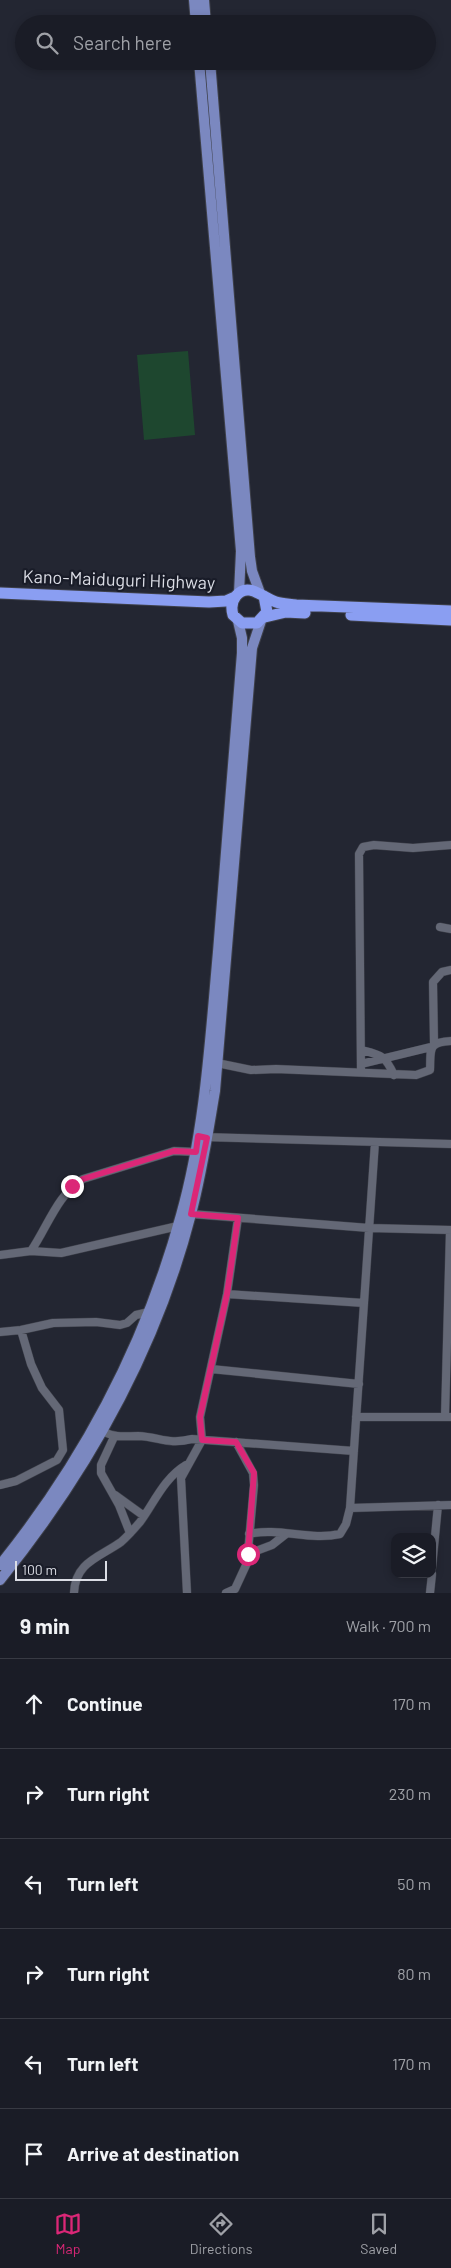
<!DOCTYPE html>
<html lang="en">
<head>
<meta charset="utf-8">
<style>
  :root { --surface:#1a1c26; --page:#272932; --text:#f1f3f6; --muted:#9fa1a7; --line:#383a43; --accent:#db2777 }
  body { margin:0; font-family:Barlow,sans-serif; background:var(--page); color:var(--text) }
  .controls { position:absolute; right:15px; bottom:15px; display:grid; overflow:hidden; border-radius:10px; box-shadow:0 2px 8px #0003 }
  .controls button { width:45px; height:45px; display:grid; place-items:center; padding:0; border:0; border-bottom:1px solid var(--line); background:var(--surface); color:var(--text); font:25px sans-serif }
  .scale { position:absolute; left:15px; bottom:12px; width:92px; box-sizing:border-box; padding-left:5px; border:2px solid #dbdde5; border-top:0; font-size:14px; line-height:18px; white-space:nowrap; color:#dbdde5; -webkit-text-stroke:4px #191c28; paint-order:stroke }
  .stop { position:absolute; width:15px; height:15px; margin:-11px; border:4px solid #db2777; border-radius:50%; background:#fff }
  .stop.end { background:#db2777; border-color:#fff; box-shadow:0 1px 5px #0008 }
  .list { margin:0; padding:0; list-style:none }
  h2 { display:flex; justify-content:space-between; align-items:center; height:65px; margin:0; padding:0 20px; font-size:21px }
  h2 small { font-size:16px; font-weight:400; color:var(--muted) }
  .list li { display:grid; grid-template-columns:32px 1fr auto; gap:15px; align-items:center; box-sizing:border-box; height:90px; padding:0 20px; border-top:1px solid var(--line) }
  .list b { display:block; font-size:19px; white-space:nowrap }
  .list em { font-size:16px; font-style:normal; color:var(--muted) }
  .icon { flex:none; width:28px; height:28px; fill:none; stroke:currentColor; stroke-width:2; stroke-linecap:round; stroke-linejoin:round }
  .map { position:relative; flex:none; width:451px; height:1593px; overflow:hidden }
  .search { position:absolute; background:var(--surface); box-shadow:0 2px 8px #0003; left:15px; right:15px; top:15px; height:55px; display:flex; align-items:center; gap:12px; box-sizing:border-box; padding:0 18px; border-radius:28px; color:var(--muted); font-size:19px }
  .sheet { height:605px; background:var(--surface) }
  nav { display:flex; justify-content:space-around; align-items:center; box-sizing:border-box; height:70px; border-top:1px solid var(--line); background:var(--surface); font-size:14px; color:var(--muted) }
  nav a { display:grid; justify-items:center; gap:2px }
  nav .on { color:var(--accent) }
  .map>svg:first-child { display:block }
  .green { fill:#1e472f }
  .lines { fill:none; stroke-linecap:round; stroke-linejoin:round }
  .minor-casing { stroke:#3e404a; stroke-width:9 }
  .major-casing { stroke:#3e404a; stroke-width:12 }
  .highway-casing { stroke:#3e404a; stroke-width:13 }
  .minor { stroke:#646876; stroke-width:8 }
  .major { stroke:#7b88c0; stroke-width:10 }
  .highway { stroke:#8a9ef2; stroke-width:11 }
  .route { stroke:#db2777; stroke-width:6 }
  .labels { text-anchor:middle; stroke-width:4.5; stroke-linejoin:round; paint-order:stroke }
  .street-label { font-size:18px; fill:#dbdde5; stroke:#191c28 }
</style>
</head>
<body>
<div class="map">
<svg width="451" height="1593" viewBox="0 0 451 1593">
  <rect width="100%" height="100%" fill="#232632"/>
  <path class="green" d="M188,351L195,435L144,440L137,355Z"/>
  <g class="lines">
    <g class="minor-casing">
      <path id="minor" d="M440,927L451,929
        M434,1043L433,982L442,972L451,970
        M361,1050C381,1055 385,1055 394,1075
        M217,1063L251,1070L276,1069L416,1075L430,1070C431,1050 427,1042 451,1041
        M361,1064L431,1047
        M361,1072L359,854L363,847L374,845L413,848L451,845
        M203,1137L451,1144
        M191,1214L369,1228L451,1230
        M31,1251C48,1226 57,1195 83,1179L174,1151L196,1152
        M0,1255L31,1251L61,1253L178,1226
        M227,1294L364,1303
        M0,1332L21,1330L53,1323L96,1322L120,1325L127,1323L136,1315L149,1312
        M211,1369L359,1384
        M356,1417H451
        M445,1417L450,1230
        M104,1432C116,1438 125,1436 138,1436C160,1437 168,1445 192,1439L354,1451
        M114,1437L101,1465V1473L119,1505L130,1533
        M0,1485L16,1481L57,1460L63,1450L59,1410L42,1388L31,1364L21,1330
        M115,1495L144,1516
        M350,1508L451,1505
        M249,1534C279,1527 310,1541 340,1534L346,1524L350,1508L375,1142
        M248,1554L272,1545L286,1534
        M432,1568L438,1505
        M74,1593C75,1562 100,1557 121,1542C128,1536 134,1529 140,1522C154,1503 164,1478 186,1465
        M187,1593L181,1478L202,1440L200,1417L227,1294L238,1218
        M226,1593L235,1589L247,1563L254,1485L253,1473L236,1442
        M430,1593L432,1574"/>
    </g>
    <g class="major-casing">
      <path id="major" d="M194,0L196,24
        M204,0L206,24
        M199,61L241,551L239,593
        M210,61L250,557L252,571L260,593
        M0,1565C83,1462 146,1343 181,1215C205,1130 210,1040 218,952C226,852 234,753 242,653V638L238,621
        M0,1580C88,1471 156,1350 191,1214C202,1173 208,1132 215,1091L252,648L261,621"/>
    </g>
    <g class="highway-casing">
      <path id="highway" d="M0,593L209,602L226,601L235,597
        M264,596L267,612L257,623H242L233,615C231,608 231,602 236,596C248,581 263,598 276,602C282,604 289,604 296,605L451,611
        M351,615L451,620
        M265,617L286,612L305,613"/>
    </g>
    <use href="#minor" class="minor"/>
    <use href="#major" class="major"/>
    <use href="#highway" class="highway"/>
  </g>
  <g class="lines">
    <path class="route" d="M72,1186L83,1179L174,1151L196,1152L198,1136L207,1138L191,1214L238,1218L227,1294L200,1417L202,1440L236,1442L254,1473L248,1554"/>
  </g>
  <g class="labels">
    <g class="street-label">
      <text transform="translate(119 580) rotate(2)" y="6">Kano-Maiduguri Highway</text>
    </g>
  </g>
</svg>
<div class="controls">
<button><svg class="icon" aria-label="layers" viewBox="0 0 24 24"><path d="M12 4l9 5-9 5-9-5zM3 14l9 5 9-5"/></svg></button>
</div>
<div class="scale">100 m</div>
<div class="stop" style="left:248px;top:1554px"></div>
<div class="stop end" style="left:72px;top:1186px"></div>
<div class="search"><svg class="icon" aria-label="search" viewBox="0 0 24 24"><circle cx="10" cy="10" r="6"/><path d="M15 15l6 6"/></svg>Search here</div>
</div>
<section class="sheet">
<h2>9 min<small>Walk · 700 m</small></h2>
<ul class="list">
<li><svg class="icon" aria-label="ahead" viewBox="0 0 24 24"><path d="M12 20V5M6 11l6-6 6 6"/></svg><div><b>Continue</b></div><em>170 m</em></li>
<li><svg class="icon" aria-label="right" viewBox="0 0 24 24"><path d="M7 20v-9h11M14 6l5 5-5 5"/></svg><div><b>Turn right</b></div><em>230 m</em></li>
<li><svg class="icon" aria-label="left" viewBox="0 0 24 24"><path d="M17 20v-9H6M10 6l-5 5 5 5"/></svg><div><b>Turn left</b></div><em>50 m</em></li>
<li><svg class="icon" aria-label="right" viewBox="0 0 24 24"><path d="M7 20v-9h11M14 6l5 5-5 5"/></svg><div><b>Turn right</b></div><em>80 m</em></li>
<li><svg class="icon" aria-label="left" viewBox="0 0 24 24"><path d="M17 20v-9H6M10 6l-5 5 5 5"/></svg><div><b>Turn left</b></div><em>170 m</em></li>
<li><svg class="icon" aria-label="arrive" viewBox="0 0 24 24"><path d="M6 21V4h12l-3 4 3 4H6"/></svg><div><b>Arrive at destination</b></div></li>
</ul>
</section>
<nav>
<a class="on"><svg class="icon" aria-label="map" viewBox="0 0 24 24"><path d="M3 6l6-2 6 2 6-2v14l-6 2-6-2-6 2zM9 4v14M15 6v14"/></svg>Map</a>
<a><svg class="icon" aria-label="directions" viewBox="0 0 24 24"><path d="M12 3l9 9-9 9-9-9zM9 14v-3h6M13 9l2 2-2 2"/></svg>Directions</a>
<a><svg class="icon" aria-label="saved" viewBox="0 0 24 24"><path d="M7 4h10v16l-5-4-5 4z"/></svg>Saved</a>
</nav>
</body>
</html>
